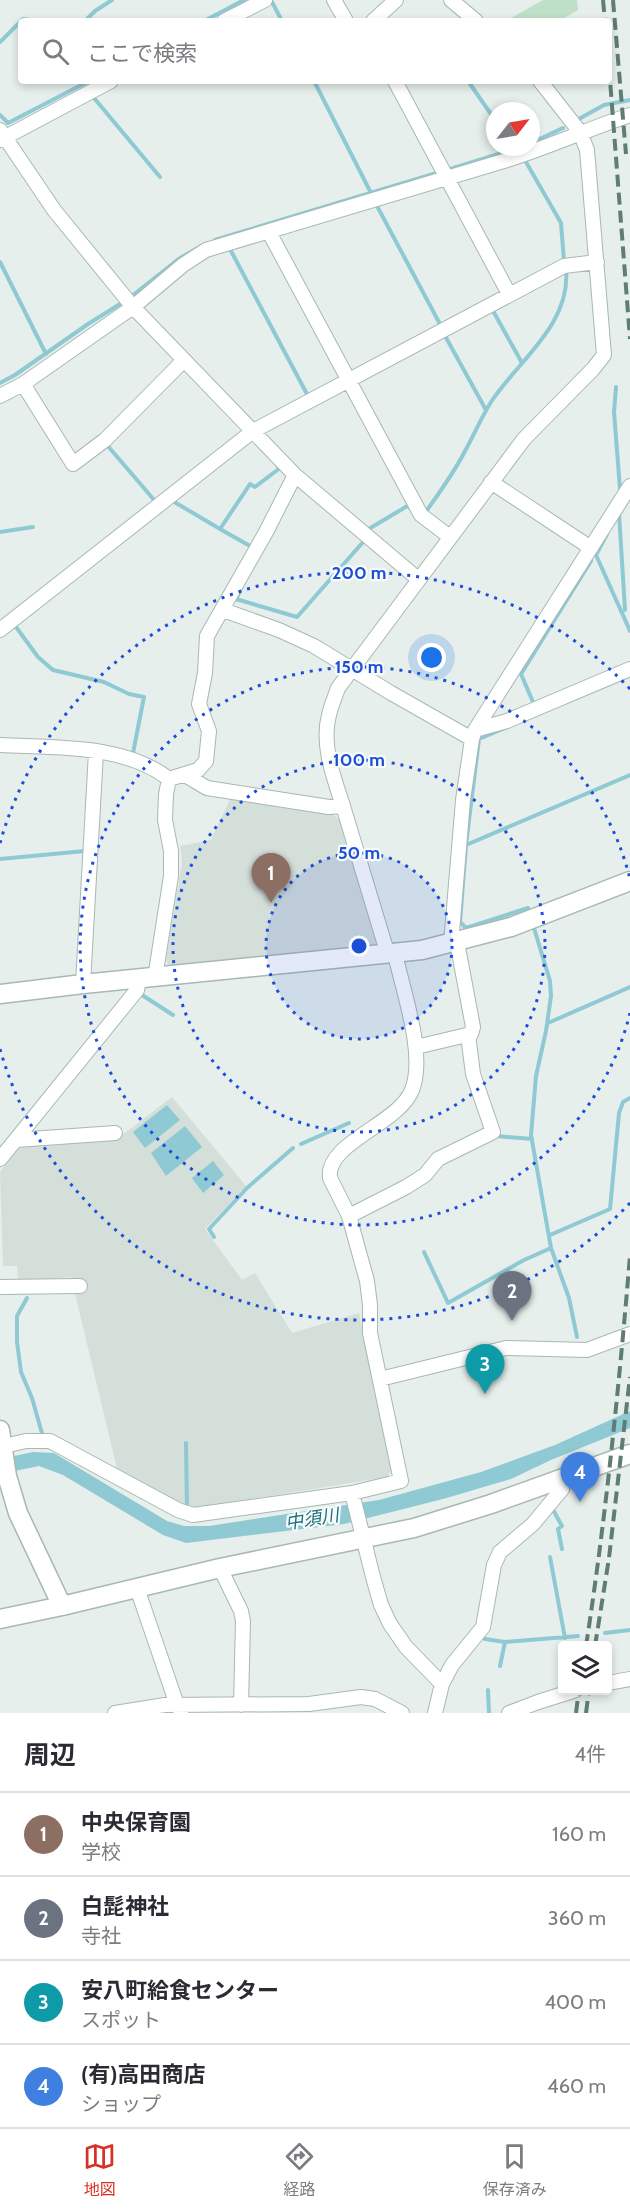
<!DOCTYPE html>
<html lang="ja">
<head>
<meta charset="utf-8">
<style>
  :root { --surface:#fff; --page:#f7f7f7; --text:#2b2b33; --muted:#7c7c81; --line:#e1e1e2; --accent:#d93025 }
  body { margin:0; font-family:Cabin,"Noto Sans JP",sans-serif; background:var(--page); color:var(--text) }
  .controls { position:absolute; right:18px; bottom:18px; display:grid; overflow:hidden; border-radius:6px; box-shadow:0 3px 9px #0003 }
  .controls button { width:54px; height:54px; display:grid; place-items:center; padding:0; border:0; border-bottom:2px solid var(--line); background:var(--surface); color:var(--text); font:30px sans-serif }
  .compass { position:absolute; left:486px; top:102px; width:54px; height:54px; border-radius:50%; background:var(--surface); box-shadow:0 3px 9px #0003; rotate:59deg }
  .you { position:absolute; left:432px; top:658px; width:21px; height:21px; margin:-15px; border:4px solid #fff; border-radius:50%; background:#1a73e8; box-shadow:0 0 0 9px #1a73e833 }
  .badge { display:grid; place-items:center; width:39px; height:39px; border-radius:50%; background:var(--accent); color:#fff; font-size:20px; font-weight:700 }
  .pin { position:absolute; translate:-50% -50px; filter:drop-shadow(0 2px 3px #0008) }
  .pin::after { content:''; position:absolute; top:32px; width:21px; height:18px; background:inherit; clip-path:polygon(0 0,100% 0,50% 100%) }
  .list { margin:0; padding:0; list-style:none }
  h2 { display:flex; justify-content:space-between; align-items:center; height:78px; margin:0; padding:0 24px; font-size:26px }
  h2 small { font-size:20px; font-weight:400; color:var(--muted) }
  .list li { display:grid; grid-template-columns:39px 1fr auto; gap:18px; align-items:center; box-sizing:border-box; height:84px; padding:0 24px; border-top:2px solid var(--line) }
  .list b { display:block; font-size:22px; white-space:nowrap }
  .list p { margin:0; font-size:20px; white-space:nowrap; color:var(--muted) }
  .list em { font-size:20px; font-style:normal; color:var(--muted) }
  .icon { flex:none; width:33px; height:33px; fill:none; stroke:currentColor; stroke-width:2; stroke-linecap:round; stroke-linejoin:round }
  .map { position:relative; flex:none; width:630px; height:1713px; overflow:hidden }
  .search { position:absolute; background:var(--surface); box-shadow:0 3px 9px #0003; left:18px; right:18px; top:18px; height:66px; display:flex; align-items:center; gap:15px; box-sizing:border-box; padding:0 21px; border-radius:6px; color:var(--muted); font-size:22px }
  .sheet { height:414px; background:var(--surface) }
  nav { display:flex; justify-content:space-around; align-items:center; box-sizing:border-box; height:84px; border-top:2px solid var(--line); background:var(--surface); font-size:16px; color:var(--muted) }
  nav a { display:grid; justify-items:center; gap:3px }
  nav .on { color:var(--accent) }
  .map>svg:first-child { display:block }
  .built { fill:#d4dfda }
  .green { fill:#bfe0c8 }
  .water { fill:#8ec9d4 }
  .lines { fill:none; stroke-linecap:round; stroke-linejoin:round }
  .stream { stroke:#8ec9d4; stroke-width:4 }
  .minor-casing { stroke:#a8b8b2; stroke-width:16 }
  .tertiary-casing { stroke:#a8b8b2; stroke-width:21 }
  .minor { stroke:#fff; stroke-width:14 }
  .tertiary { stroke:#fff; stroke-width:18 }
  .rail { stroke:#5f7d75; stroke-width:4; stroke-dasharray:12 6; stroke-linecap:butt }
  .ring { fill:none; stroke:#1d4ed8; stroke-width:3; stroke-dasharray:3 6 }
  .labels { text-anchor:middle; stroke-width:4.5; stroke-linejoin:round; paint-order:stroke }
  .water-label { font-size:18px; font-style:italic; fill:#1c6f80; stroke:#f7fbf9 }
  .centre { fill:#1d4ed8; stroke:#f7fbf9; stroke-width:3 }
  .ring-label { font-size:18px; text-anchor:middle; font-weight:bold; fill:#1d4ed8; stroke:#f7fbf9; stroke-width:4.5; stroke-linejoin:round; paint-order:stroke }
</style>
</head>
<body>
<div class="map">
<svg width="630" height="1713" viewBox="0 0 630 1713">
  <rect width="100%" height="100%" fill="#e6efeb"/>
  <path class="built" d="M231,797L331,813L341,821L378,944L170,967L166,960L182,863L180,846L211,840Z
    M172,1097L246,1186L205,1229L242,1280L255,1273L292,1333L359,1313L392,1468L388,1477L207,1506L205,1511L192,1512L118,1473L71,1277L18,1282L17,1266H3L0,1172L18,1146L117,1139Z"/>
  <path class="green" d="M543,0H577L578,10L559,21H506Z"/>
  <path class="water" d="M167,1105L180,1120L145,1148L133,1132Z
    M185,1126L202,1147L166,1176L151,1153Z
    M213,1161L224,1175L203,1193L192,1178Z
    M630,1411V1428L551,1460L511,1479L443,1499L344,1524L186,1543L163,1535L63,1475L39,1466L0,1474V1459L33,1452L54,1453L167,1521L184,1526H209L379,1500L481,1472L555,1445Z"/>
  <g class="lines">
    <path class="stream" d="M272,2L282,21
      M85,21L95,11L112,0
      M204,21L244,0
      M0,42L23,19L37,21
      M314,81L371,193
      M468,81L495,120
      M94,98L160,177
      M0,115L8,123L89,81
      M577,120L604,105L630,100
      M531,143L563,128
      M526,162L561,223L564,261
      M447,170L521,147
      M377,206L441,326
      M215,240L440,172
      M231,251L308,396
      M0,262L46,354
      M492,309L522,363
      M444,334L486,410
      M0,383L15,375L88,324L128,299L180,258L205,244
      M616,387L614,412L620,489
      M105,447L107,445L155,501
      M171,500L220,529L250,484L255,487L280,468L278,467
      M425,513C439,493 454,473 465,451C474,435 481,418 491,402C518,361 571,324 566,270
      M619,513L625,610
      M220,529L250,546
      M367,530L409,505L410,508
      M0,532L33,527
      M607,534L596,555L630,631
      M240,591L236,599L297,617L364,541
      M16,627L38,657L53,670L104,682L129,694L144,697L133,753
      M533,702L521,674L591,561
      M505,728L479,739L466,845L460,922L466,928L528,908
      M466,845L630,775
      M0,859L85,851
      M534,928L550,981L551,996L546,1031L536,1076L531,1135L551,1248L569,1298L577,1337
      M142,995L173,1015
      M548,1023L630,987
      M496,1136L532,1139
      M301,1144L349,1123
      M550,1235L610,1209L619,1113L623,1102L630,1098
      M214,1237L209,1229L247,1188L293,1148
      M424,1252L448,1303L524,1260L551,1248
      M27,1298L17,1316V1342L21,1372L32,1398L43,1437
      M186,1443L187,1509
      M552,1508L562,1526L558,1529L562,1549
      M550,1557L565,1638
      M605,1633L630,1630
      M485,1639L505,1642L578,1636
      M500,1666L505,1642
      M488,1690L489,1713"/>
    <g class="minor-casing">
      <path id="minor" d="M334,0L346,21
        M451,0L476,21
        M224,21L265,0
        M373,21L396,0
        M395,81L509,294
        M0,130L54,210L133,307L295,475L266,532L207,636L205,673L199,704L209,731L206,761L198,770L169,779L166,794L165,820L171,851V876L155,978
        M0,140L111,81
        M269,232L421,515L450,537
        M23,384L73,464L105,440L183,361
        M0,396L23,384L133,307L183,265L206,250L507,160C549,147 588,129 630,115
        M295,475L418,579
        M491,482L591,548
        M223,610L279,630L314,646L391,693L472,739
        M0,630L253,431L564,266L597,262
        M475,730L507,721L630,669
        M0,745C55,748 125,744 169,779
        M185,775L207,788L329,807L343,806L388,955
        M343,806C334,778 321,745 329,715C331,706 335,697 338,688L524,439L593,369L604,355L587,150L580,132L540,81
        M451,944L463,800L472,739L475,730L630,486
        M395,954C403,991 426,1055 412,1090C399,1124 325,1143 330,1178L349,1216L367,1281L370,1305V1333L401,1481L352,1493L373,1577L381,1605L390,1624L406,1647L442,1684
        M83,984L96,752
        M416,1047L471,1034L473,1027L457,942
        M16,1140L115,1133
        M0,1159L137,990L139,979
        M349,1216L406,1187L425,1175L438,1159L493,1132L473,1074L468,1035
        M0,1287L80,1286
        M380,1379L506,1348L587,1350L630,1334
        M0,1447L26,1441H50L178,1510L193,1515L352,1493
        M220,1568L241,1611L243,1621L241,1705
        M137,1588L177,1705L181,1711
        M608,1683L630,1679
        M115,1713L165,1705L309,1704L361,1697L375,1699L402,1713
        M435,1713L442,1684L452,1665L483,1627L494,1565L500,1552L533,1524L562,1489L560,1480
        M509,1713L538,1702L576,1690"/>
    </g>
    <g class="tertiary-casing">
      <path id="tertiary" d="M0,994L83,984L422,950L511,927L630,881
        M0,1430L7,1476L18,1513L62,1606
        M0,1619L62,1606L220,1568L414,1528L491,1504L630,1454"/>
    </g>
    <use href="#minor" class="minor"/>
    <use href="#tertiary" class="tertiary"/>
    <path class="rail" d="M603,0L605,21
      M613,0L626,154
      M609,67L630,339
      M586,1646C606,1516 619,1386 630,1256
      M595,1646L609,1558L630,1377
      M576,1713L579,1690
      M586,1713L589,1690"/>
  </g>
  <circle cx="359" cy="946" r="93" fill="#1d4ed8" fill-opacity=".12"/>
  <g class="ring">
    <circle cx="359" cy="946" r="93"/>
    <circle cx="359" cy="946" r="186"/>
    <path d="M630 1013A279 279 0 1 1 630 879"/>
    <path d="M630 1203A373 373 0 0 1 0 1049M0 843A373 373 0 0 1 630 689"/>
  </g>
  <g class="labels">
    <g class="water-label">
      <text transform="translate(312 1519) rotate(-9)" y="6">中須川</text>
    </g>
  </g>
  <circle cx="359" cy="946" r="9" class="centre"/>
  <g class="ring-label">
    <text x="359" y="579">200 m</text>
    <text x="359" y="673">150 m</text>
    <text x="359" y="766">100 m</text>
    <text x="359" y="859">50 m</text>
  </g>
</svg>
<div class="controls">
<button><svg class="icon" aria-label="layers" viewBox="0 0 24 24"><path d="M12 4l9 5-9 5-9-5zM3 14l9 5 9-5"/></svg></button>
</div>
<svg class="compass" viewBox="-18 -18 36 36"><path d="M0-13l5 13h-10z" fill="#e53935"/><path d="M0 13l5-13h-10z" fill="#7c7c81"/></svg>
<div class="you"></div>
<div class="pin badge" style="left:271px;top:903px;background:#8d6e63">1</div>
<div class="pin badge" style="left:512px;top:1321px;background:#6b7280">2</div>
<div class="pin badge" style="left:485px;top:1394px;background:#0f9aa8">3</div>
<div class="pin badge" style="left:580px;top:1502px;background:#3f7fe0">4</div>
<div class="search"><svg class="icon" aria-label="search" viewBox="0 0 24 24"><circle cx="10" cy="10" r="6"/><path d="M15 15l6 6"/></svg>ここで検索</div>
</div>
<section class="sheet">
<h2>周辺<small>4件</small></h2>
<ul class="list">
<li><span class="badge" style="background:#8d6e63">1</span><div><b>中央保育園</b><p>学校</p></div><em>160 m</em></li>
<li><span class="badge" style="background:#6b7280">2</span><div><b>白髭神社</b><p>寺社</p></div><em>360 m</em></li>
<li><span class="badge" style="background:#0f9aa8">3</span><div><b>安八町給食センター</b><p>スポット</p></div><em>400 m</em></li>
<li><span class="badge" style="background:#3f7fe0">4</span><div><b>(有)高田商店</b><p>ショップ</p></div><em>460 m</em></li>
</ul>
</section>
<nav>
<a class="on"><svg class="icon" aria-label="map" viewBox="0 0 24 24"><path d="M3 6l6-2 6 2 6-2v14l-6 2-6-2-6 2zM9 4v14M15 6v14"/></svg>地図</a>
<a><svg class="icon" aria-label="directions" viewBox="0 0 24 24"><path d="M12 3l9 9-9 9-9-9zM9 14v-3h6M13 9l2 2-2 2"/></svg>経路</a>
<a><svg class="icon" aria-label="saved" viewBox="0 0 24 24"><path d="M7 4h10v16l-5-4-5 4z"/></svg>保存済み</a>
</nav>
</body>
</html>
